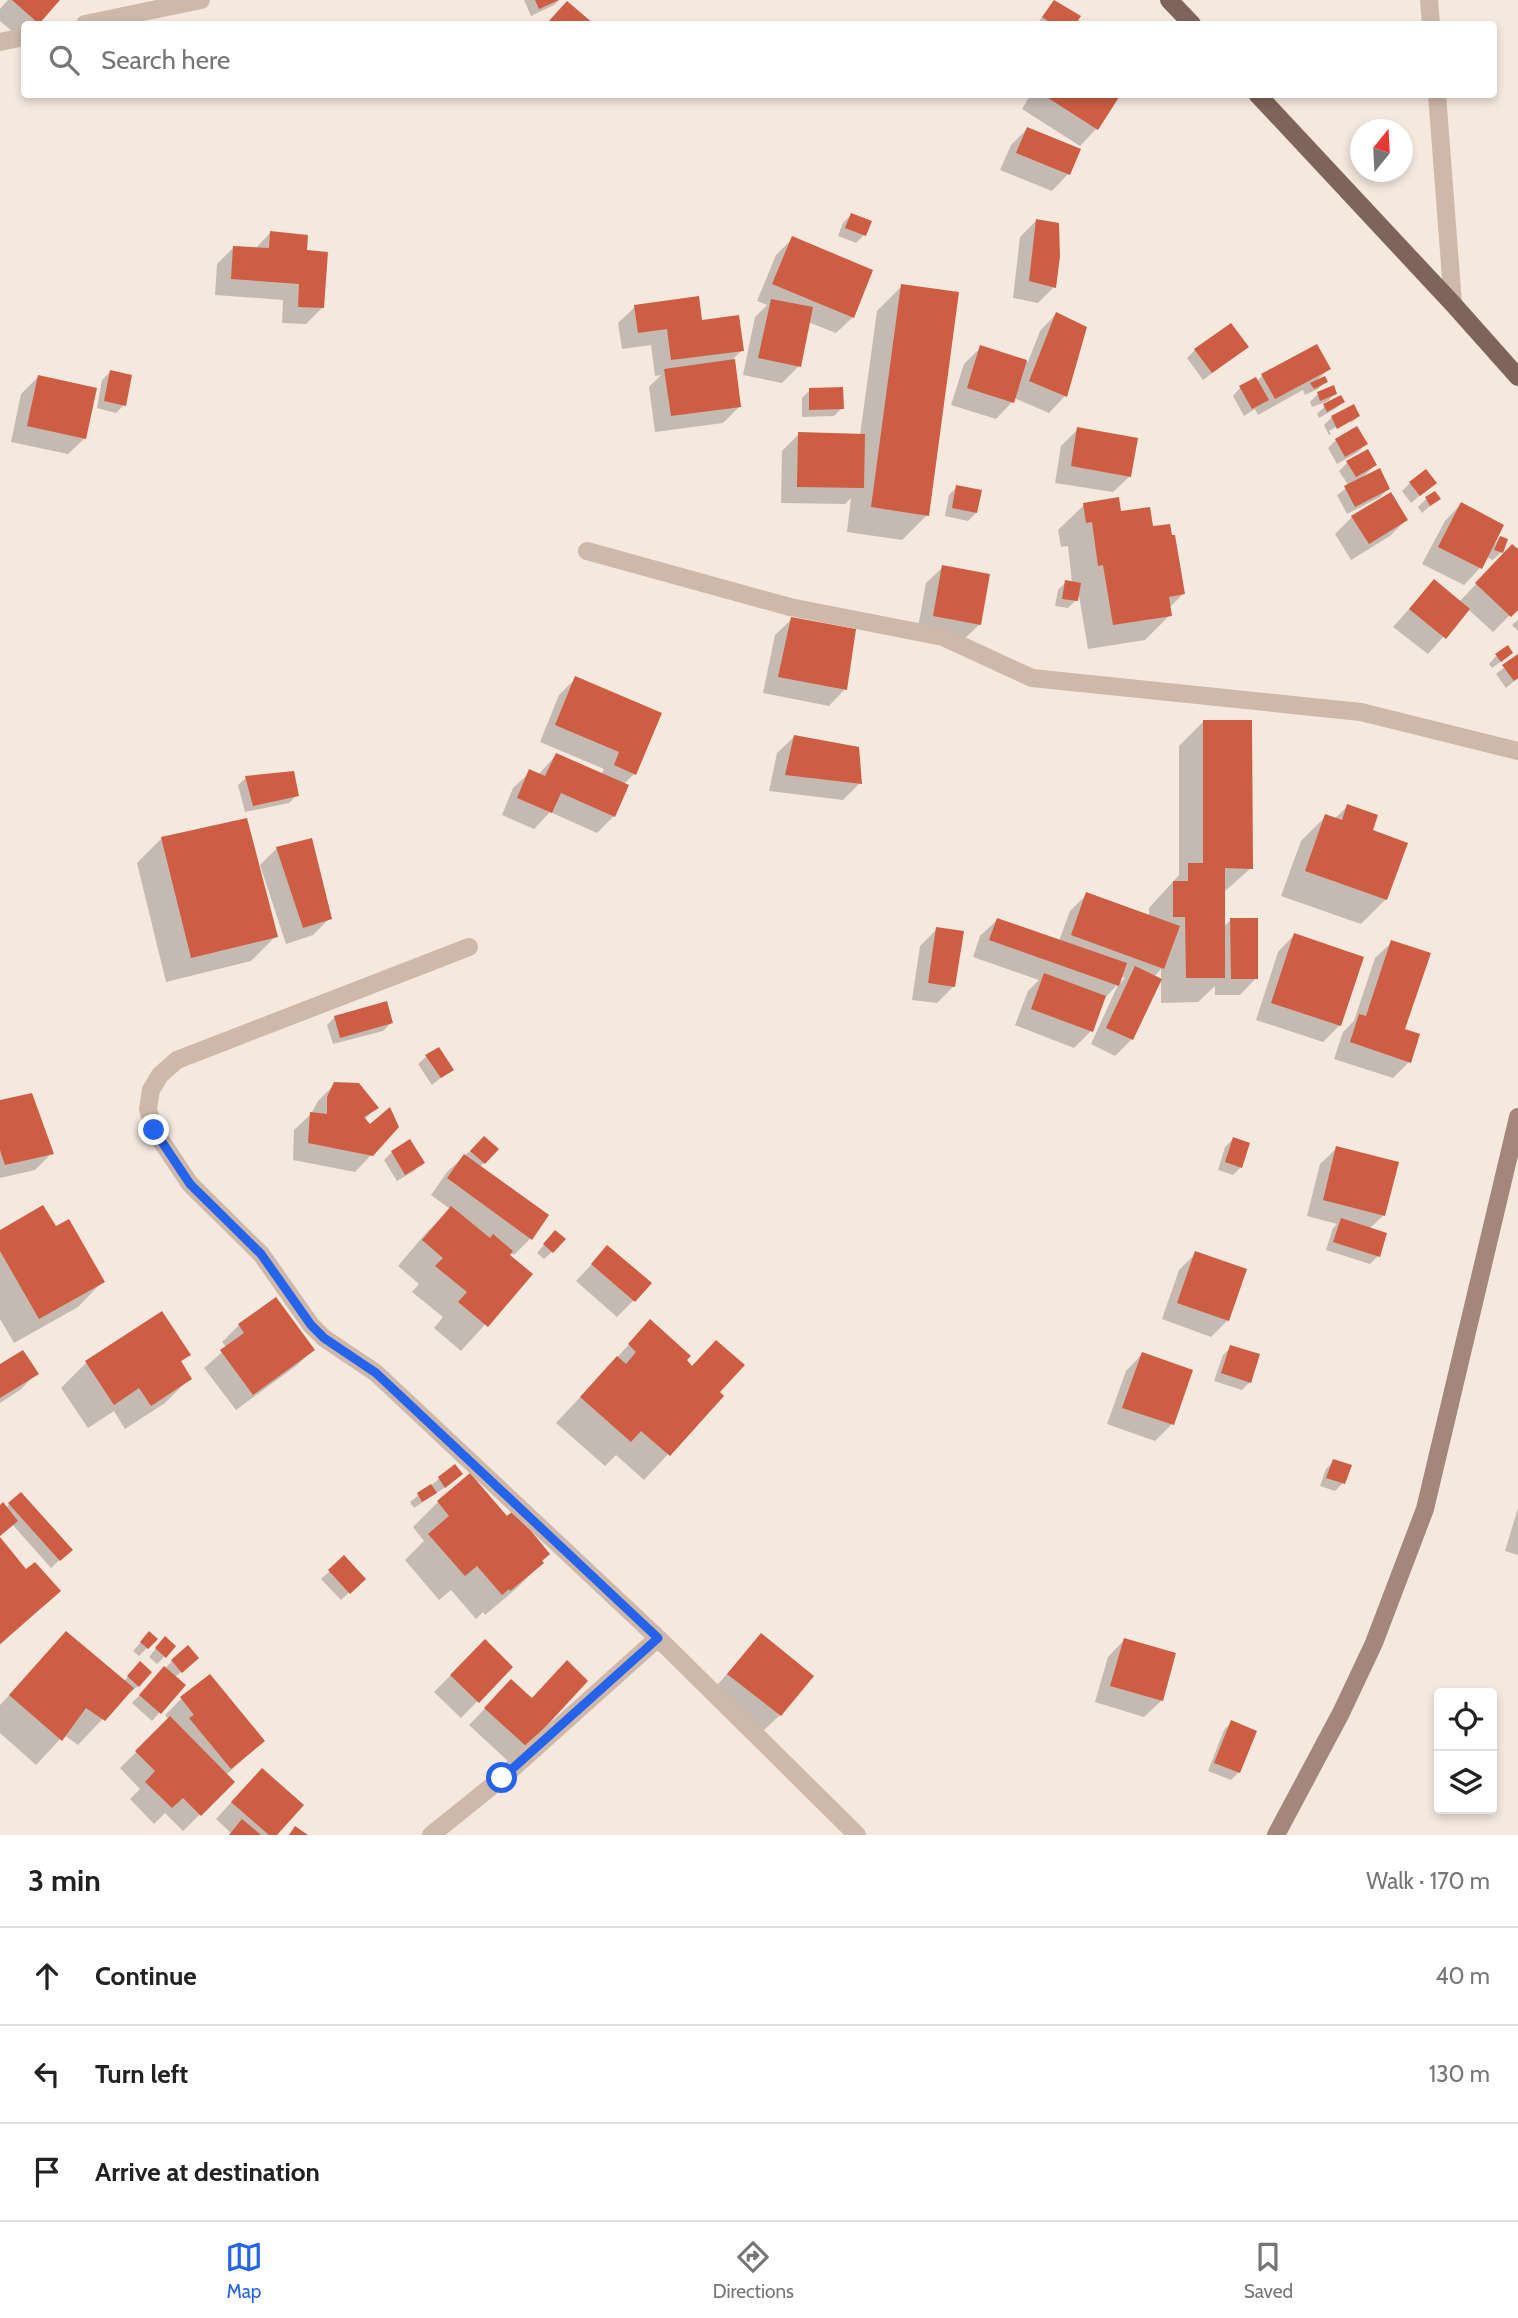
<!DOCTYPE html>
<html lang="en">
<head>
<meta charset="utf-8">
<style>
  :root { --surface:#fff; --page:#f6f6f6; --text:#222; --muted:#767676; --line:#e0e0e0; --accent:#2563eb }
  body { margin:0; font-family:Cabin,sans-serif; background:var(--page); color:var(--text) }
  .controls { position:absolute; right:21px; bottom:21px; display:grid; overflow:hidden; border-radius:7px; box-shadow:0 4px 10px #0003 }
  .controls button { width:63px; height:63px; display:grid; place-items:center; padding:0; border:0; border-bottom:2px solid var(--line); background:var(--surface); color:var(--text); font:35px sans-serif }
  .compass { position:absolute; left:1350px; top:119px; width:63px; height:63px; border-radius:50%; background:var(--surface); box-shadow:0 4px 10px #0003; rotate:18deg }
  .stop { position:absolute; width:21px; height:21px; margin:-16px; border:5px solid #2563eb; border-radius:50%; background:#fff }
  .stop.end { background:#2563eb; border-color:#fff; box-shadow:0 2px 7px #0008 }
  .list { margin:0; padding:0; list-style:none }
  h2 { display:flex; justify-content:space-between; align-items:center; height:91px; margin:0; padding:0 28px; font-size:30px }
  h2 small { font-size:23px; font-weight:400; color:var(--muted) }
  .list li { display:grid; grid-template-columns:46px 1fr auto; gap:21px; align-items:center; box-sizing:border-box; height:98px; padding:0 28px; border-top:2px solid var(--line) }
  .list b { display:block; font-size:26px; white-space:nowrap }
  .list em { font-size:23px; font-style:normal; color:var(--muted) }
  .icon { flex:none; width:38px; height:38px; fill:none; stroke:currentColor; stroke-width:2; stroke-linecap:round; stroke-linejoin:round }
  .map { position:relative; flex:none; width:1518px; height:1835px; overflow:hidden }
  .search { position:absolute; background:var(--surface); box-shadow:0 4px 10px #0003; left:21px; right:21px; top:21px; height:77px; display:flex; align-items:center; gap:18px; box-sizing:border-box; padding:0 24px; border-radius:7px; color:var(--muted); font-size:26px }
  .sheet { height:385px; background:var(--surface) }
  nav { display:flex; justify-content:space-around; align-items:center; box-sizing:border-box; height:98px; border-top:2px solid var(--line); background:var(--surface); font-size:19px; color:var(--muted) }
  nav a { display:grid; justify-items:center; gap:4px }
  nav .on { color:var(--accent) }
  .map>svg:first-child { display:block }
  .shadow { fill:#0003 }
  .building { fill:#ce5e43 }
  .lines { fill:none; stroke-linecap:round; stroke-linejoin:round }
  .street { stroke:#ceb8a9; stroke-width:18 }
  .secondary { stroke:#a2877a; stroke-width:18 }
  .primary { stroke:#7e645a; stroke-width:18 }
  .route { stroke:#2563eb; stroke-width:9 }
</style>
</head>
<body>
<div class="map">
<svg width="1518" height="1835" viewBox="0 0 1518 1835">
  <rect width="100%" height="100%" fill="#f5e9df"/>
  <path class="shadow" d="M8,0H57L36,24H24V36L21,39L0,21V9Z
    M524,0H559L554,5L531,16Z
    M1055,1L1079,17L1074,24H1037Z
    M1031,94H1119L1096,129L1080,146L1022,109Z
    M1027,129L1079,150L1068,174L1052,191L1000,170L1011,145Z
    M851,215L864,235L856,243L838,236L843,223Z
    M1036,221L1054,287L1038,303L1013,298L1020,237Z
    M270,233L305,252L323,307L306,324L282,323L283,300L215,295L217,264L234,247L255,249Z
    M792,239L853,317L836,333L808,322L799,366L782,383L743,375L755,317L767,305L757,301L776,255Z
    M902,286L927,515L902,540L847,532L851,498L845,504L781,503L782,451L799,434L860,435L877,311Z
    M635,307L701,322L742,350L733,359L740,406L723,423L655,432L649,387L661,375L655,376L651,345L622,349L618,323Z
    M1056,314L1085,328L1065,396L1049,413L1014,398L1012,402L996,419L951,405L964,364L981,347L1028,362L1040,331Z
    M1247,347L1203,380L1187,358L1195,350Z
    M1329,369L1316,381H1326L1318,389L1305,395L1303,390L1258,415L1255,409L1244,416L1233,396L1240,388L1256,382L1262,376Z
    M110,372L124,405L116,413L97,408L102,380Z
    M38,377L85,438L68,454L11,442L21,394Z
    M810,390L842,408L834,416L802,417V398Z
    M1335,393L1328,401L1312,407L1310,402L1318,394Z
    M1343,402L1335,409L1319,418L1317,414L1325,406Z
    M1358,416L1351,423V419L1329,431L1331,434L1350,424L1329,435L1324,425L1332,417Z
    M1078,429L1130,476L1113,492L1055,483L1061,446Z
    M1357,429L1366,444L1358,452L1337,464L1328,448L1336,440Z
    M1347,463L1375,465L1362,478L1388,489L1380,497L1347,514L1337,495L1349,486L1339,471Z
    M1410,483H1435L1411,503L1402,491Z
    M957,487L976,513L968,521L945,516L949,495Z
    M1426,499H1438L1422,513L1418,507Z
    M1461,504L1493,545L1501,538V552L1493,560L1486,557L1480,568L1464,585L1422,564L1445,521Z
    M1084,505L1120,513L1151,528L1183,594L1169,608L1170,615L1145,640L1088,649L1078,590L1076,600L1068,608L1055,606L1058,590L1066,582L1072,583L1068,546L1061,547L1058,530Z
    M1352,517L1406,520L1390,536L1351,560L1335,534Z
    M1518,552V607L1493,632L1468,609L1428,654L1393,627L1434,581L1459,602L1496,563Z
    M943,567L980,624L963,640L917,633L926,583Z
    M792,619L845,689L829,706L763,693L775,635Z
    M1518,620V631L1512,625Z
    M1496,656L1503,660L1492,668L1489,664Z
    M1518,656V678L1506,688L1496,674Z
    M576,678L634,774L623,785L614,816L597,833L550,812L534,829L502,815L513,788L530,772L538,775L556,755L601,775L604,769L540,742L559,695Z
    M1204,721L1251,868L1223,893V927L1231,920L1256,978L1240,995H1215V986L1198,1002L1161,1003V969L1154,977L1132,1039L1115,1056L1091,1044L1118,985L1125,978L1121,976L1117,985L1103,1000L1091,1031L1074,1048L1015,1025L1028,991L1039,980L973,957L980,936L997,920L1059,941L1070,911L1087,894L1149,917V908L1179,875V746Z
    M794,737L860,783L843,800L769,791L777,753Z
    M246,778L297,795L289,803L245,812L238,785Z
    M1348,806L1386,899L1361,924L1281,896L1301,841L1326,816L1334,819Z
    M162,838L276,936L251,961L166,982L137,863Z
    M277,848L330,918L313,935L286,944L260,865Z
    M937,929L954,986L937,1003L912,1000L920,946Z
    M1294,935L1340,1025L1323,1042L1256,1020L1278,952Z
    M1392,942L1403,1030L1409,1062L1393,1078L1334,1059L1343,1032L1354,1021L1375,958Z
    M335,1017L391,1023L383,1031L333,1044L327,1025Z
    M426,1057L452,1069L432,1085L418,1064Z
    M335,1084L376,1108L364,1120L372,1154L355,1172L293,1160L294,1130L311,1114L318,1101Z
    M0,1102L52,1153L35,1170L0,1178Z
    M484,1138L496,1150L480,1167L531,1238L514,1255L510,1252L508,1256L531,1274L461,1351L434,1328L443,1317L412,1292L419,1284L398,1266L426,1233L450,1209L431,1195L447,1172Z
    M1233,1139L1241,1167L1233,1175L1218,1170L1225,1147Z
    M1337,1148L1384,1215L1369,1229L1378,1256L1370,1264L1326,1250L1333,1228L1337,1224L1307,1216L1320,1164Z
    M392,1152L422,1163L414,1171L397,1181L384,1160Z
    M55,1229L102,1282L78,1307L14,1343L0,1319V1232Z
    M548,1240L552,1252L544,1259L537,1253Z
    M607,1248L634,1300L617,1317L576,1281Z
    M1196,1253L1228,1320L1211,1337L1162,1319L1179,1270Z
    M650,1322L691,1367L716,1342L718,1392L722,1396L644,1480L616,1455L605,1466L556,1423Z
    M239,1325L313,1350L296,1366L236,1410L204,1368L227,1348L222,1342Z
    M1231,1347L1250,1382L1242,1390L1214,1381L1223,1355Z
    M189,1354L180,1363L190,1378L165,1403L125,1429L114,1411L88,1428L61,1388L86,1363Z
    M1142,1354L1172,1424L1155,1441L1107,1424L1126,1371Z
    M0,1366L36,1374L20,1390L0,1403Z
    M1334,1461L1350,1466L1343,1483L1335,1491L1320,1486L1326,1469Z
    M470,1476L542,1563L517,1588L485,1615L483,1612L476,1619L451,1590L439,1600L405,1560L424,1541L413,1527L438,1502Z
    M439,1479L453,1482L414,1508L410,1502Z
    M21,1494L70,1550L51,1568L12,1524L0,1535V1507L5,1508Z
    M1518,1508V1555L1505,1551Z
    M0,1540L26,1571L59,1591L0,1645Z
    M344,1558L363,1579L341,1600L321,1579Z
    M66,1634L124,1681L140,1663L138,1686L130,1693L128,1692L78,1745L64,1735L36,1765L0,1733V1705Z
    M761,1635L780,1715L763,1731L712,1691Z
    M1124,1640L1174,1654L1161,1701L1144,1717L1095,1702L1108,1657Z
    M485,1641L511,1667L461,1718L434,1692Z
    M141,1642L147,1648L139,1656L133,1651Z
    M158,1646L165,1656L157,1664L149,1657Z
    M172,1661L189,1665L174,1678L184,1685L152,1721L132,1703Z
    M586,1681L509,1762L469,1725L495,1698L531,1700Z
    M182,1698L263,1741L226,1775L233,1782L183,1831L165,1813L154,1824L130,1799L140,1789L120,1768L169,1720L165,1715Z
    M1232,1722L1239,1772L1231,1780L1208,1771L1224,1730Z
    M245,1787L275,1835H229L231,1833L216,1819Z"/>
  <path class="building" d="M12,0H60L39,24Z
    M535,0H559L539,9Z
    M1054,0L1081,16L1076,24H1053L1042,17Z
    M567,1L594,24H551L548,22Z
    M1042,94H1121L1098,130Z
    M1027,127L1081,149L1070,175L1016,153Z
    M851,213L872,221L866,236L845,228Z
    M1036,219L1059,223L1060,256L1056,288L1029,281Z
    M270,231L308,235L307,250L328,252L324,308L298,307L299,284L231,279L233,246L269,248Z
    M792,236L873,270L854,318L772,284Z
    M901,284L959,292L929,516L871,507Z
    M699,296L702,320L739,315L744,351L671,360L667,329L638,333L634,305Z
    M771,299L813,307L801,367L758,358Z
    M1056,312L1087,327L1067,397L1029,381Z
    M1231,323L1249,347L1212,373L1194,349Z
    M1317,344L1331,369L1275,399L1261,374Z
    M980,345L1027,360L1014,403L967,388Z
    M735,359L741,407L671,416L664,369Z
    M110,370L132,375L126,406L104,401Z
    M38,375L97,388L86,439L27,426Z
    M1325,376L1328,382L1314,389L1310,383Z
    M1256,377L1269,400L1252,409L1239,386Z
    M1334,385L1337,394L1320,401L1317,392Z
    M843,387L844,409L809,410V388Z
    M1341,395L1345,402L1327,412L1323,404Z
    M1354,404L1360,416L1337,429L1331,416Z
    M1357,426L1368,444L1345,457L1335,439Z
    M1077,427L1138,438L1131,477L1071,466Z
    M798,432L865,434L864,488L797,487Z
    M1368,449L1377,465L1356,477L1346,461Z
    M1380,468L1390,489L1355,507L1344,486Z
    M1426,469L1437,483L1420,496L1409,482Z
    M956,485L982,490L977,513L952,508Z
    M1435,491L1441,499L1430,506L1425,497Z
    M1391,492L1408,520L1369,544L1351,516Z
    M1119,497L1121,511L1150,507L1153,526L1170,524L1172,535H1175L1185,594L1169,597L1172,616L1113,625L1103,565L1098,566L1092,522L1086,523L1083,503Z
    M1461,502L1504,525L1482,569L1438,547Z
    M1500,536L1508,539L1503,553L1494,550Z
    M1512,544L1518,549V610L1511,617L1475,583Z
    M942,565L990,574L981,625L933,616Z
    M1434,579L1470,609L1446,639L1409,609Z
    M1065,580L1081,583L1078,601L1062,599Z
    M791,617L856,629L847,690L778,677Z
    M1508,645L1513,653L1501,662L1495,654Z
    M1518,654V678L1514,681L1502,665Z
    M575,676L662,713L636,775L614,765L619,752L555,725Z
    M1203,720H1252L1253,869L1225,868V978H1186L1185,917H1173V881H1188V863H1203Z
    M794,735L859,747L862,784L785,775Z
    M556,753L629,785L615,817L561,793L552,813L517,798L529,769L545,776Z
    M294,771L299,796L253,806L245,776Z
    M1347,804L1378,815L1373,830L1408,843L1387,900L1305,871L1325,814L1342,820Z
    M247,818L278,937L191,958L161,837Z
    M312,838L332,919L303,928L276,847Z
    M1086,892L1180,926L1164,969L1071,935Z
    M997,918L1127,963L1119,986L989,940Z
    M1230,918H1258V979H1231Z
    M936,927L964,931L955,987L928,983Z
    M1294,933L1364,957L1341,1026L1271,1003Z
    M1391,940L1431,953L1405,1029L1420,1034L1411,1063L1350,1042L1359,1014L1366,1016Z
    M1135,966L1162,979L1133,1040L1106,1028Z
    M1044,973L1106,996L1093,1032L1031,1009Z
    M387,1001L393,1023L340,1038L334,1016Z
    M439,1047L454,1070L441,1078L425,1055Z
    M334,1082L359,1083L379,1108L364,1117L370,1124L390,1107L399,1127L373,1156L308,1143L310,1112L327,1114V1097Z
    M32,1093L54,1154L5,1165L0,1150V1100Z
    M484,1136L499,1149L485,1164L470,1151Z
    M1233,1137L1250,1143L1242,1168L1225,1162Z
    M410,1139L425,1163L405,1175L391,1151Z
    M1336,1146L1399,1162L1385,1216L1323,1200Z
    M464,1154L549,1215L532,1240L447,1178Z
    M43,1205L56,1226L69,1219L105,1282L39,1319L0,1251V1230Z
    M451,1206L490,1238L493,1234L513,1251L510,1255L533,1274L488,1327L458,1302L467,1292L435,1266L443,1258L422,1240Z
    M1341,1218L1387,1233L1380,1257L1333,1242Z
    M555,1230L566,1239L553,1253L543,1244Z
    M607,1245L652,1283L635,1302L591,1264Z
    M1195,1251L1247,1269L1229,1321L1177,1303Z
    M276,1297L315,1350L253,1395L220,1350L244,1333L238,1324Z
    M162,1311L191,1355L181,1361L192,1379L151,1406L139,1388L114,1405L85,1361Z
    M650,1319L691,1356L687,1360L692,1366L716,1340L745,1365L720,1392L724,1396L670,1456L641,1431L631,1442L580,1397L617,1356L626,1364L636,1352L628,1344Z
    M1230,1345L1260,1354L1251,1383L1221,1373Z
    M23,1350L39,1374L0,1398V1364Z
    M1142,1352L1193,1370L1174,1425L1122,1408Z
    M1333,1459L1352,1465L1345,1484L1326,1478Z
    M455,1464L463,1474L445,1488L438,1477Z
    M470,1473L507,1516L514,1510L550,1554L542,1561L544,1563L510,1591L509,1589L502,1595L477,1566L465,1576L428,1534L449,1516L437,1501Z
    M431,1484L437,1493L422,1502L417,1493Z
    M21,1492L73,1550L60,1561L8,1503Z
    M3,1502L18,1521L0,1536V1505Z
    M0,1537L26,1569L35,1562L61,1591L0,1644Z
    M344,1555L366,1579L350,1594L328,1570Z
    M66,1631L134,1688L105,1721L86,1708L62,1741L9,1695Z
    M149,1631L158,1639L148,1649L140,1642Z
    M761,1633L814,1676L781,1716L727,1674Z
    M165,1636L176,1646L166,1658L155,1648Z
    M1124,1638L1176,1653L1163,1701L1110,1686Z
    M485,1639L513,1667L479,1703L450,1675Z
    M188,1645L199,1658L182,1673L171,1660Z
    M567,1660L588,1681L527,1747L484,1708L511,1679L532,1698Z
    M140,1661L152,1672L139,1687L127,1676Z
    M164,1666L186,1685L161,1714L139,1695Z
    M210,1674L265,1741L231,1769L189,1718L194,1715L180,1697Z
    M170,1716L235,1782L201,1816L183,1798L172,1808L145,1782L155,1771L135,1751Z
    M1231,1720L1257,1731L1240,1773L1214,1763Z
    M262,1768L304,1805L277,1835H269L231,1802Z
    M242,1819L261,1835H229Z
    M295,1826L308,1835H289Z"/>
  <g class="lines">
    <path class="street" d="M1429,0L1431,24
      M85,24L201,0
      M0,42L24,37
      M1437,94L1453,304
      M587,551L790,607L943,637L1032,678L1361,712L1518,751
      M469,947L177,1060L160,1075L151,1090L148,1109L154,1130L190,1184L261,1254L311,1325L324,1338L376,1373L658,1638L857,1835
      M431,1835L502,1778L658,1638"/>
    <path class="secondary" d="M1276,1835L1341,1713L1374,1643L1425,1509L1518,1117"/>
    <path class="primary" d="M1169,0L1192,24
      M1257,94L1453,304L1518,377"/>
  </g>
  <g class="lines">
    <path class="route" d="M154,1130L190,1184L261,1254L311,1325L324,1338L376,1373L658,1638L502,1778"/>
  </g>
</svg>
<div class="controls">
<button><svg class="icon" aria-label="locate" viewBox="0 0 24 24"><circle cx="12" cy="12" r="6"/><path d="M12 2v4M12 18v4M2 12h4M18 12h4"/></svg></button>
<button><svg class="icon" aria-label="layers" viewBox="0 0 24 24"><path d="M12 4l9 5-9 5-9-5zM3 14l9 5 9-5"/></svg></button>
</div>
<svg class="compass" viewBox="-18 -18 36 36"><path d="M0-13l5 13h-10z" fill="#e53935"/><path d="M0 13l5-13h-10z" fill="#767676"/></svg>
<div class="stop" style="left:502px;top:1778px"></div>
<div class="stop end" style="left:154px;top:1130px"></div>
<div class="search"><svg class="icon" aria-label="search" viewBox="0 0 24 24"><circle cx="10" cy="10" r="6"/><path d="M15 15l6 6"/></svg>Search here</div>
</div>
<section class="sheet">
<h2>3 min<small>Walk · 170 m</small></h2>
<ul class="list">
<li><svg class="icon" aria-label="ahead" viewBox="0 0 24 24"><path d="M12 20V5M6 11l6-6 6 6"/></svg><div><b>Continue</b></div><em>40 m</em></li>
<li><svg class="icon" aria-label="left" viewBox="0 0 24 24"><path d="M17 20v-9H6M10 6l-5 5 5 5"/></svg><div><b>Turn left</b></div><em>130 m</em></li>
<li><svg class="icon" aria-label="arrive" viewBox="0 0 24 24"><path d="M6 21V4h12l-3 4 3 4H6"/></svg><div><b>Arrive at destination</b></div></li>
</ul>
</section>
<nav>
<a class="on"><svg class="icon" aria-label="map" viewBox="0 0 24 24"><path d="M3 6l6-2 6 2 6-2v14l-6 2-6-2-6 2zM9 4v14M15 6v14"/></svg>Map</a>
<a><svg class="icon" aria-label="directions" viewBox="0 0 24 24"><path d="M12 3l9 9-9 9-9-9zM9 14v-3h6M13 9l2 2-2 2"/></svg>Directions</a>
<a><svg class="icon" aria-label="saved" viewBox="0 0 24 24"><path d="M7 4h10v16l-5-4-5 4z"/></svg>Saved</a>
</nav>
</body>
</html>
